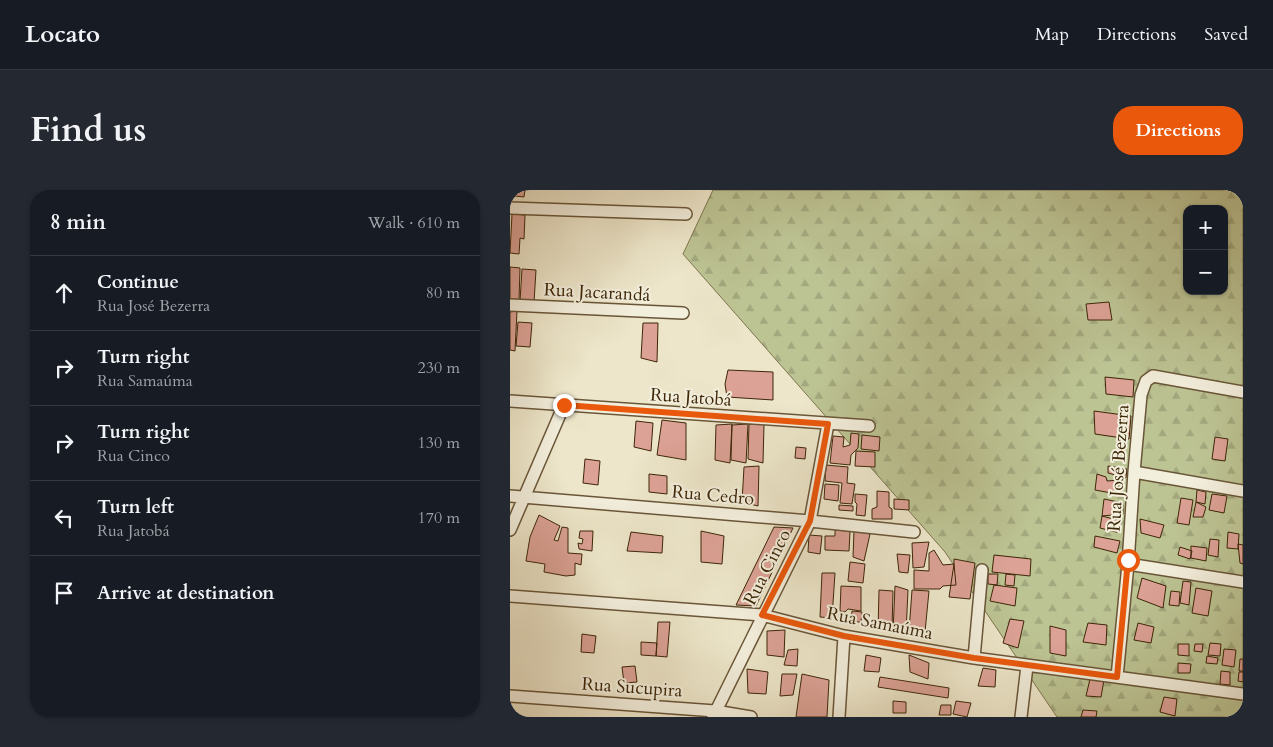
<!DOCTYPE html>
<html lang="en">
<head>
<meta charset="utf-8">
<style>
  :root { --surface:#171b24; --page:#242831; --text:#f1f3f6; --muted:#9ea1a6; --line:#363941; --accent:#ea580c }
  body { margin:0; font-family:Cardo,serif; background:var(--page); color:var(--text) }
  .controls { position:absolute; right:15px; top:15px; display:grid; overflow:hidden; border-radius:10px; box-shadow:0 1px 4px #0004 }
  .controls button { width:45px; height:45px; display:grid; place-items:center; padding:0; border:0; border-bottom:1px solid var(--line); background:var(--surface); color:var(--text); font:25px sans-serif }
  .stop { position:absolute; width:15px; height:15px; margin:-11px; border:4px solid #ea580c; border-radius:50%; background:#fff }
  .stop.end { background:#ea580c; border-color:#fff; box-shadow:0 1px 5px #0008 }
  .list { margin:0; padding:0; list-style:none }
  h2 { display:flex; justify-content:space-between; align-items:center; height:65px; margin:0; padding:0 20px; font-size:21px }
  h2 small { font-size:16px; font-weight:400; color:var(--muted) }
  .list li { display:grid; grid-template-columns:32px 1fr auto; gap:15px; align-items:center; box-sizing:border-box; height:75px; padding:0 20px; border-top:1px solid var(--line) }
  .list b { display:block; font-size:19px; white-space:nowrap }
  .list p { margin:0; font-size:16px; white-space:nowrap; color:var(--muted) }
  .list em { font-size:16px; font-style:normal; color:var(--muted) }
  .icon { flex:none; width:28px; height:28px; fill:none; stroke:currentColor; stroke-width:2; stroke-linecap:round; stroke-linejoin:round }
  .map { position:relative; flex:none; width:733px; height:527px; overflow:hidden; border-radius:20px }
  header { display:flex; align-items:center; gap:30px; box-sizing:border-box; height:70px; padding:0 25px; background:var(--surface); border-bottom:1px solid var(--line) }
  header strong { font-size:24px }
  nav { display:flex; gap:28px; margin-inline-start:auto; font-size:18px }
  .intro { display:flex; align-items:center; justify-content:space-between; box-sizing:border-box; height:120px; padding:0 30px }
  h1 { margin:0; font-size:35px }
  .button { padding:12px 22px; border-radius:20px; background:var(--accent); color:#fff; font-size:18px; font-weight:700 }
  main { display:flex; gap:30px; padding:0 30px }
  aside { flex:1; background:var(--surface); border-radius:20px; box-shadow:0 1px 4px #0004 }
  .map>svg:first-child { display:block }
  .forest { fill:url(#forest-firs); stroke:#7d754e; fill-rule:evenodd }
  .building { fill:#dca296; stroke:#3d2607 }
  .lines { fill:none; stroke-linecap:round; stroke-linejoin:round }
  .minor-casing { stroke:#695638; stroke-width:14 }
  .minor { stroke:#f3efdd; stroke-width:11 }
  .route { stroke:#ea580c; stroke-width:6 }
  .labels { text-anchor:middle; stroke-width:4; stroke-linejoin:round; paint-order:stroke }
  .street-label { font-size:18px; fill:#3d2607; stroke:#f3efdd }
</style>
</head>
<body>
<header>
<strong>Locato</strong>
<nav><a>Map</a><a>Directions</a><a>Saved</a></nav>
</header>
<div class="intro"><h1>Find us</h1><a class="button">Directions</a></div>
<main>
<aside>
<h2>8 min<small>Walk · 610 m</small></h2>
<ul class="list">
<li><svg class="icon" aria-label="ahead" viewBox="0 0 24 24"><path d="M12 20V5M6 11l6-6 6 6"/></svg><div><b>Continue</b><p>Rua José Bezerra</p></div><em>80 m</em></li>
<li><svg class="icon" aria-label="right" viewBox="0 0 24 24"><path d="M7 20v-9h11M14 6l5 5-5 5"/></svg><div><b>Turn right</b><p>Rua Samaúma</p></div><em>230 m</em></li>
<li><svg class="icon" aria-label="right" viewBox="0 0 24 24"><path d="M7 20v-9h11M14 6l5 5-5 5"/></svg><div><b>Turn right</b><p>Rua Cinco</p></div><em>130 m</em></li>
<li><svg class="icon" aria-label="left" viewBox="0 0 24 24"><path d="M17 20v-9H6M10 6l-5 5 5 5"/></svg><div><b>Turn left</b><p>Rua Jatobá</p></div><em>170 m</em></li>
<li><svg class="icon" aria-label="arrive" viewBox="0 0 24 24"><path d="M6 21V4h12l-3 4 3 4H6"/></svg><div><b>Arrive at destination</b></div></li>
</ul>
</aside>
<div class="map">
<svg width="733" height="527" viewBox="0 0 733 527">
  <defs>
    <pattern id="forest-firs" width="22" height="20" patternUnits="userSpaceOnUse" patternTransform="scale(1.25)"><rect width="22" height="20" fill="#bdc494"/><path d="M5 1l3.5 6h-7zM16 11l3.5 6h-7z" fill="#a3a87e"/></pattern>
  </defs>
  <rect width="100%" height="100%" fill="#ede6ca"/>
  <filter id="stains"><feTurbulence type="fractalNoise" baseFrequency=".004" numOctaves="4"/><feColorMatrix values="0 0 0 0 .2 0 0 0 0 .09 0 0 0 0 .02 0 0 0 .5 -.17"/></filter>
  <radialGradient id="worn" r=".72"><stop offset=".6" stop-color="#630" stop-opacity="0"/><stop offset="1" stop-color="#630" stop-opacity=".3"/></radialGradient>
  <path class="forest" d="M203,0H733V527H547L435,362L173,64ZM677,19H714V101H677Z"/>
  <path class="building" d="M6,0H15L14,7L5,6Z
    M2,24L15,25L14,49L10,48L9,64L0,63Z
    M0,77L10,78L9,110L0,109Z
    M12,79L26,80L24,112L10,111Z
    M599,112L602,130H578L576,114Z
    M7,121L5,161L0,160V122Z
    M8,132L22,133L20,157L6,156Z
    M133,133H148L147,172L131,168Z
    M218,180L263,182V210L217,207L215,194Z
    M595,187L624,190L623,207L596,204Z
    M584,221L621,226L619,249L585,244Z
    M152,230L176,233V270L147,265Z
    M126,231L143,233L141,261L124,257Z
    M222,234L220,273L205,270L206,235Z
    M238,234L236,273L221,270L222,235Z
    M239,234H254L253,273L238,269Z
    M341,243L349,244L348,258L341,265L340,275L320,273L323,246L334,247L333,257L340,255Z
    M352,245L370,247L369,261L351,259Z
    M705,247L718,249L715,271L702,269Z
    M286,257L296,258L295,269L285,268Z
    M346,261L365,262V277L345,276Z
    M75,269L90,271L88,295L73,293Z
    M316,275L338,277L337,293L345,294L342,314L330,313L332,293L315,291Z
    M249,276L248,316L232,312L234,277Z
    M598,276L617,279L616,288L598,283Z
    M139,284L157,286V304L139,302Z
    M587,284L596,287L597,291L610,290L607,304L585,300Z
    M315,294L329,295L328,311L314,309Z
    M687,300L696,302L695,314L686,312Z
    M367,301L379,302V317L382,319V329H362V319L367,317Z
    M345,304L357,305L355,326L346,325L347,314L345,312Z
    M702,304L717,306L714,323L699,320Z
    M671,308L683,310L679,335L667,333Z
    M384,309L399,310V320L384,319Z
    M594,309L613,313V324L592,326Z
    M686,312L696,317L693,327H683Z
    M329,315L343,316V321L329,320Z
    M29,325L50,336L44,350L48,351L52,337L58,338V363L72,364L71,375L65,373V385L56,386L34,382L35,374L16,371L20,347Z
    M592,326L611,331L610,343L590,338Z
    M630,329L654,335L650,348L631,343Z
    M264,337L283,338L246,416L226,415Z
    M325,340L340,341L339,361L315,360V346H325Z
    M70,341H83L82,361L69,359L68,353L72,354L73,349L69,348Z
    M191,341L214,346L212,374L191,372Z
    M344,341L360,344L354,371L343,367Z
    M121,342L153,346L152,363L117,361Z
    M718,342L729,344L728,359L717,358Z
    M299,345L312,346L310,364L298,362Z
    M585,346L610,351L607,363L584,357Z
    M700,349L709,350L708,367L698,365Z
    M419,352L414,377L403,378L402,353Z
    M728,354L733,355V374L730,373Z
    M681,356L697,358L696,371L681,368Z
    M670,357L682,361L680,369L668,365Z
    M424,360L433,375L444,374L446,395L433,396L430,399H404V380L419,381V363Z
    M387,364L400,365L398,383L389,382Z
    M484,365L521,369L520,386L482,382Z
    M444,369L465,373L460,409L439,407L444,374Z
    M340,372L355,374L353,393L338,391Z
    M312,383H325L322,428L310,427Z
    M478,384H488L487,395L478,394Z
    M496,384L505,385L504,396L495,395Z
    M632,388L656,396L653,418L627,408Z
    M673,391L681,392L679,415L670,413Z
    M484,395L507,398L505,416L480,411Z
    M331,396L351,397V421L338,419L335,422L330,421Z
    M385,396L398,400L396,443L383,442Z
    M686,398L702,401L698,426L682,423Z
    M369,400L383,401L382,440H368Z
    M402,400L419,401L415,442L399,441Z
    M661,401L670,402L669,416L659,415Z
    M342,421L352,422L351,432H341Z
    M500,429L514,431L508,458L493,453Z
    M148,432H160L157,467L146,466Z
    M578,433L597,435L596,455L573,452Z
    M628,433L644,437L641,453L624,450Z
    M540,436L556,440V466L540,463Z
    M275,440L274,467L257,465V441Z
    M72,444L86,446L84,463L71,462Z
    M131,452L147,453L146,466L131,465Z
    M700,453L711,454L710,466L698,465Z
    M668,454H679V466L668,465Z
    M685,454H693L692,462L684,461Z
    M288,459L287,476L274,475L278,460Z
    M714,459L726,460L724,477L712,475Z
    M356,465L371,468L369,482L354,481Z
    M399,465L419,473L418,489L400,482Z
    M697,466L708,468L707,474L696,473Z
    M730,469H733V481H729Z
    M668,473L681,474L680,483H668Z
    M125,476L127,492L114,493L112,477Z
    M473,478L486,480L485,497L468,496Z
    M237,479L258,482L256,504L238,503Z
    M711,481L720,482V495L710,494Z
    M729,482H733V492L728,491Z
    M272,484H287L283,505L270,506Z
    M292,484L319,490L317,527H286Z
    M370,487L439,498L438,508L368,497Z
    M580,489L594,490L591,507L576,506Z
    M654,507L667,509L665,526L650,522Z
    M383,511L396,512V523H383Z
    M446,511L461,513L457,527L443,524Z
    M431,515H441V525H429Z
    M573,520L587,521L586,527H571Z"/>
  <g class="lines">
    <g class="minor-casing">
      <path id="minor" d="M0,18L176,24
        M0,115L173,123
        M0,211L359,236
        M624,282L733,301
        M0,306L300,331L404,342
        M0,340L54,215
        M618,374L733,392
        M0,406L252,425L334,446L464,468L733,504
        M464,468L472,380
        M607,487L618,374L624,282L631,205L636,191L643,186L733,202
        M0,506L205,521L241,527
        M203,527L300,331L318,234
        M329,527L334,446
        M511,527L517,476"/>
    </g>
    <use href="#minor" class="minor"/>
  </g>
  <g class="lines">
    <path class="route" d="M54,215L318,234L300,331L252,425L334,446L464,468L607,487L618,370"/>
  </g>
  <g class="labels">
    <g class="street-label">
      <text transform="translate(87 102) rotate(3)" y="6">Rua Jacarandá</text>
      <text transform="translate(181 207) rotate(4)" y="6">Rua Jatobá</text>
      <text transform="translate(608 278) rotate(-86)" y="6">Rua José Bezerra</text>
      <text transform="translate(203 305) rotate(5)" y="6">Rua Cedro</text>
      <text transform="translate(257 377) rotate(-63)" y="6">Rua Cinco</text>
      <text transform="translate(370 433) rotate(11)" y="6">Rua Samaúma</text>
      <text transform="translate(122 497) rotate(4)" y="6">Rua Sucupira</text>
    </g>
  </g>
  <rect width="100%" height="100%" filter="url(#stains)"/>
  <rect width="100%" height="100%" fill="url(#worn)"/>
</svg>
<div class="controls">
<button>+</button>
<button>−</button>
</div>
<div class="stop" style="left:618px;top:370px"></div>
<div class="stop end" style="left:54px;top:215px"></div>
</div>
</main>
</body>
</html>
